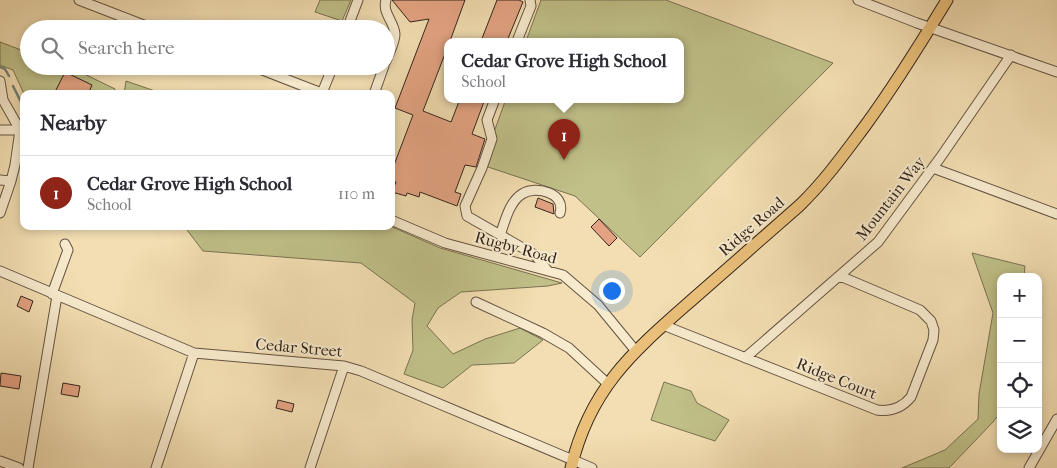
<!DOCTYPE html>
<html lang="en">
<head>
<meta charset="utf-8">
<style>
  :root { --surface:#fff; --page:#f7f7f7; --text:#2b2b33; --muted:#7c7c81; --line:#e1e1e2; --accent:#8f2418 }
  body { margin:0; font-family:"IM FELL French Canon",serif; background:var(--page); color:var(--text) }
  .controls { position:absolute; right:15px; bottom:15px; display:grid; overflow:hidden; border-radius:10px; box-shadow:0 2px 8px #0003 }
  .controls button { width:45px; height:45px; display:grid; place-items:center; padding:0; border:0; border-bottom:1px solid var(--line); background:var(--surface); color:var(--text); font:25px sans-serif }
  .you { position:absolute; left:611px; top:290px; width:18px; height:18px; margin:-12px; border:4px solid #fff; border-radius:50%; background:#1a73e8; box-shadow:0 0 0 8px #1a73e833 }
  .badge { display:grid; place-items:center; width:32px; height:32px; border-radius:50%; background:var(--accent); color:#fff; font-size:16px; font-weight:700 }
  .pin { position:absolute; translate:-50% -41px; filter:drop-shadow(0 1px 2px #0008) }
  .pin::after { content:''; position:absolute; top:26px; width:18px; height:15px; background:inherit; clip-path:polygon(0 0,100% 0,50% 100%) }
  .popup { position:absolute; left:444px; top:38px; width:240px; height:65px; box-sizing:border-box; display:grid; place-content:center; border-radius:10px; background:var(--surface); filter:drop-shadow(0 1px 4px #0005); font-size:16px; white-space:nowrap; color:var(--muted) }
  .popup b { font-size:19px; color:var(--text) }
  .popup::after { content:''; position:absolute; left:50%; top:100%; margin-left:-10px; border:10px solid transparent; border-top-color:var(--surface) }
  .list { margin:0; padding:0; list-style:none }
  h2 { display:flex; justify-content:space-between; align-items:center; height:65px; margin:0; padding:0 20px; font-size:21px }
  h2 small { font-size:16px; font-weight:400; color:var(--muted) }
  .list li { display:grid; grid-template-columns:32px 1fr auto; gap:15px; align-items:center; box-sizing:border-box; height:75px; padding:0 20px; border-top:1px solid var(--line) }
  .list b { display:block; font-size:19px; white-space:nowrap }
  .list p { margin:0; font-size:16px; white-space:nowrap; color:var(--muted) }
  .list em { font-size:16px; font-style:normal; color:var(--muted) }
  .icon { flex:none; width:28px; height:28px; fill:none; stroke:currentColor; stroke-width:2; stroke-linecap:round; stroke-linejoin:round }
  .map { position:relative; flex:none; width:1057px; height:468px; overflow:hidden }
  .search { position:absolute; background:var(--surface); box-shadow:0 2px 8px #0003; left:20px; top:20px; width:375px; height:55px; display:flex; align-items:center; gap:12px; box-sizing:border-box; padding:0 18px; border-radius:28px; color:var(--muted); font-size:19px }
  .panel { position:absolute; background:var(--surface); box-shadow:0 2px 8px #0003; left:20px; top:90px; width:375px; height:140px; border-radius:10px }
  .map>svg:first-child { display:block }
  .green { fill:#c0c088; stroke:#7a7252 }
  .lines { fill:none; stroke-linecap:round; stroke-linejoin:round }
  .stream { stroke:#727f76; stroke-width:2.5 }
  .building { fill:#e3a382; stroke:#34251d }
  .minor-casing { stroke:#645342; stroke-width:11 }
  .major-casing { stroke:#34251d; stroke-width:13 }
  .minor { stroke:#f7eacd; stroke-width:9 }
  .major { stroke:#e9bf79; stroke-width:11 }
  .labels { text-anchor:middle; stroke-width:4; stroke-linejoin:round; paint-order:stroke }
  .street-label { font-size:16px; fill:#34251d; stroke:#f7eacd }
</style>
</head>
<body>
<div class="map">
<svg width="1057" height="468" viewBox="0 0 1057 468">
  <rect width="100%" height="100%" fill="#f2deb2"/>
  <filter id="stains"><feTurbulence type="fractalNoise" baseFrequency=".004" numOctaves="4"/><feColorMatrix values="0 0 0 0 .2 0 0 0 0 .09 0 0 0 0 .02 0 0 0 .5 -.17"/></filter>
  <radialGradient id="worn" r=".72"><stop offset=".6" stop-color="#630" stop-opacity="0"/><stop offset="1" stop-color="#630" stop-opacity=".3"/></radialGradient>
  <path class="green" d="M320,0H351L342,21L315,12Z
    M541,0H666L833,63L640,257L575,196L482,165L506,99H680V41H526Z
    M0,42L29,53V66H68L115,89V94H24L13,70L0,65Z
    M126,81L155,91L156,94H124Z
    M184,226H390L440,248L562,283L548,286L461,292L438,308L427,326L453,354L485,339L520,328L543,340L514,363L472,365L443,388L404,374L413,350L412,320L415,303L361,263L203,251Z
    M972,253L1025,266L1024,277H1001V412L993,422L949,468H902L945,450L978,419L979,394L993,313Z
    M664,382L691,391L697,403L729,420L715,441L651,420Z"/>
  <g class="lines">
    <path class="stream" d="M0,67L5,69L9,76
      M13,86L24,108"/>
  </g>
  <path class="building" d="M392,0H465L450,41H448V46L423,111L451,122L460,99H485L472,134L485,139L476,167L465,165L455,192L461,194L457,206L420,192L419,197L407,193L406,196L392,192L396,182L391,181V165H394L413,115L395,108L429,19L410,22Z
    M497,0H519L523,2L507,41H481Z
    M65,72L92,85L88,94H54Z
    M538,198L553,204L554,214L535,207Z
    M599,219L617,238L609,246L591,227Z
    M21,296L33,301L29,312L17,306Z
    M1,373L21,376L19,389L0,386Z
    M63,383L80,386L78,397L61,394Z
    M278,400L294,404L292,412L276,408Z"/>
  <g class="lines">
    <g class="minor-casing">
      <path id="minor" d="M79,0L154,29
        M386,0C382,13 394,21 395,34C395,43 389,53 386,61
        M858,0L917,23L1057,72
        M347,29L358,0
        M517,41L531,6L530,0
        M252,66L324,94
        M0,81L3,100L20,130L15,165L11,181
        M322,93L333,66
        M374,94L384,66
        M495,99L487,120L492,139L482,168L465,206L467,216L535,255L548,271
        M0,130H20
        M933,168L1057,214
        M0,180L11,181L0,213
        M391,220L445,243L563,275L598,305L635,350
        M500,235C505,222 509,202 522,194C536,185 566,193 560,213
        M0,271L194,353L344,366L361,371L592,468
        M52,294L68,250L65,244
        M476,302L543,333L569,348L608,384
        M663,325L877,410C891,412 902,408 911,397L933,340L934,330L931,321L920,310L840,276
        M745,358L878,242L940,158L1011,55
        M0,461L19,468
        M28,468L57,296
        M156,468L194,353
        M310,468L344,366
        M1029,468L1057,419"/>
    </g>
    <g class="major-casing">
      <path id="major" d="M571,468C590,387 634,351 693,299C728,268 764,237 799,206C824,182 844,154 865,126C895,85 921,43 947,0"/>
    </g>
    <use href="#minor" class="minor"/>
    <use href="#major" class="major"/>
  </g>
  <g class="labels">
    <g class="street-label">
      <text transform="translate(890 198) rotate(-52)" y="6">Mountain Way</text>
      <text transform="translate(751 226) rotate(-41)" y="6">Ridge Road</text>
      <text transform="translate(516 247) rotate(15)" y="6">Rugby Road</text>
      <text transform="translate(299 347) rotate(5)" y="6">Cedar Street</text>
      <text transform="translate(837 378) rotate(22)" y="6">Ridge Court</text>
    </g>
  </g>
  <rect width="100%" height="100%" filter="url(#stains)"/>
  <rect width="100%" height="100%" fill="url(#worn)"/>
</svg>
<div class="controls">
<button>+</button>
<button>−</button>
<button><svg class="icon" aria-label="locate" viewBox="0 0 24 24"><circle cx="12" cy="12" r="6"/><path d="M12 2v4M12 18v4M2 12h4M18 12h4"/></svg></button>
<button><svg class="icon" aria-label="layers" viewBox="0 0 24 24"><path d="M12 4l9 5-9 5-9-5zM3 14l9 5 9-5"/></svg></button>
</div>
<div class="you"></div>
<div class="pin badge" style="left:564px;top:160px">1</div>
<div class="popup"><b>Cedar Grove High School</b>School</div>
<div class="search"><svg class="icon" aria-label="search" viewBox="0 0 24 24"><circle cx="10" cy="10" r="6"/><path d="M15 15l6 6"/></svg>Search here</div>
<section class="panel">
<h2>Nearby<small></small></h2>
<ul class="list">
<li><span class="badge">1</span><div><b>Cedar Grove High School</b><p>School</p></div><em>110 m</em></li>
</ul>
</section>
</div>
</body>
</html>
